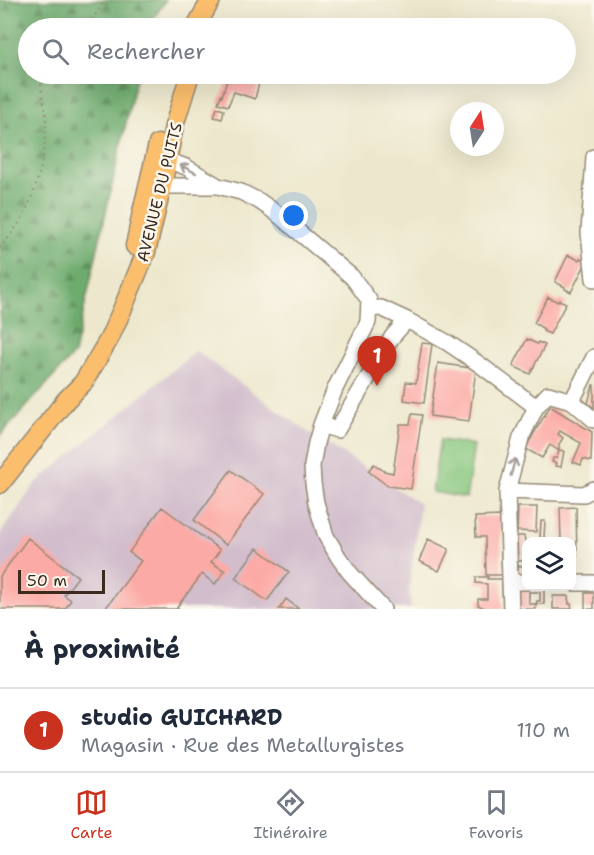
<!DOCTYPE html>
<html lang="fr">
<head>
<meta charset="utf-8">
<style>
  :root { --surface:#fff; --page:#f6f6f7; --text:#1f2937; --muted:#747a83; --line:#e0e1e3; --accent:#c8321e }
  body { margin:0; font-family:"Shantell Sans",sans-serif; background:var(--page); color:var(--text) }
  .controls { position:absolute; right:18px; bottom:18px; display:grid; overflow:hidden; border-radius:12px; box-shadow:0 6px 24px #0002 }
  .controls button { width:54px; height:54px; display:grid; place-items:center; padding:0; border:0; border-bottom:2px solid var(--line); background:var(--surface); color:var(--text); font:30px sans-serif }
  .compass { position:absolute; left:450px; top:102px; width:54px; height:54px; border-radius:50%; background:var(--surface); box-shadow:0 6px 24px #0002; rotate:12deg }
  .scale { position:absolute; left:18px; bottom:15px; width:87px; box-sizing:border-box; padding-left:6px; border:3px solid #3b2a1e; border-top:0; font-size:16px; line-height:21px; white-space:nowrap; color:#3b2a1e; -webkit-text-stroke:4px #fbf7ec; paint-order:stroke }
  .you { position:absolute; left:294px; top:216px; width:21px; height:21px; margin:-15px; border:4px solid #fff; border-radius:50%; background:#1a73e8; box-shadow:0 0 0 9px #1a73e833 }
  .badge { display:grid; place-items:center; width:39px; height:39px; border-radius:50%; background:var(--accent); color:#fff; font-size:20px; font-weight:700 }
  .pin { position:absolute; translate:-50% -50px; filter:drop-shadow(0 2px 3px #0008) }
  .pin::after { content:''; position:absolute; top:32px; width:21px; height:18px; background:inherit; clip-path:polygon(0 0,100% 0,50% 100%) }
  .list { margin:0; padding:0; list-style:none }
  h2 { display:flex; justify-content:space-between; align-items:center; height:78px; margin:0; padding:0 24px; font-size:26px }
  h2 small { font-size:20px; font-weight:400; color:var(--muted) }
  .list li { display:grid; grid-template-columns:39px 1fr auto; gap:18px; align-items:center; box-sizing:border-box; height:84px; padding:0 24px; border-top:2px solid var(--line) }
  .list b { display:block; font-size:22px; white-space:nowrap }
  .list p { margin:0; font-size:20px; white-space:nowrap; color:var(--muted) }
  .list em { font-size:20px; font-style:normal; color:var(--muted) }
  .icon { flex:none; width:33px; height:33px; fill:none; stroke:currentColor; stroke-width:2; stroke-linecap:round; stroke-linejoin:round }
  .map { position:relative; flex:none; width:594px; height:609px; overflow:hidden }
  .search { position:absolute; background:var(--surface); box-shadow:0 6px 24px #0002; left:18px; right:18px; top:18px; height:66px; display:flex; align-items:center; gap:15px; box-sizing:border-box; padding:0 21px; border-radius:33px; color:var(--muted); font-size:22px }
  .sheet { height:162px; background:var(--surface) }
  nav { display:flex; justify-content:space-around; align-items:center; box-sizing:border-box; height:84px; border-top:2px solid var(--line); background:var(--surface); font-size:16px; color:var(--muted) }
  nav a { display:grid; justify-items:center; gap:3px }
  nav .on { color:var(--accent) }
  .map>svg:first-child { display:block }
  .industrial { fill:#d1bdcc }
  .forest { fill:url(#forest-firs); stroke:#546b46; stroke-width:1.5 }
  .garden { fill:#88c77f; stroke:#62784e; stroke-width:1.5 }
  .building { fill:#fcaaa6 }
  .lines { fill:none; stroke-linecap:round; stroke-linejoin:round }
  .minor-casing { stroke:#948976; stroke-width:18 }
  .major-casing { stroke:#948976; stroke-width:21 }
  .path { stroke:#948976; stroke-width:2; stroke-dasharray:1.5 4.5; stroke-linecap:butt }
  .minor { stroke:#fff; stroke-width:15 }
  .major { stroke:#fabe6d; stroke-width:18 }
  .oneway { stroke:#a79f9a }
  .labels { text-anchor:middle; stroke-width:5; stroke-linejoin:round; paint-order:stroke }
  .street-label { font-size:16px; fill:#3b2a1e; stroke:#fbf7ec }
</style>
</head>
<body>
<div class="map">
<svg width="594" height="609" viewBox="0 0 594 609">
  <defs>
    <pattern id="forest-firs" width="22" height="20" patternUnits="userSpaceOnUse" patternTransform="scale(1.5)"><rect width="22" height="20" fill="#6eac6e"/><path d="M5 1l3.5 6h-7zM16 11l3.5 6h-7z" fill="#5c8c5a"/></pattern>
  </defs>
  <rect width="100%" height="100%" fill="#fbf7ec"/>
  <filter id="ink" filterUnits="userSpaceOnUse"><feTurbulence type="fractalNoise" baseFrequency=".0167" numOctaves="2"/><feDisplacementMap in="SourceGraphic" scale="12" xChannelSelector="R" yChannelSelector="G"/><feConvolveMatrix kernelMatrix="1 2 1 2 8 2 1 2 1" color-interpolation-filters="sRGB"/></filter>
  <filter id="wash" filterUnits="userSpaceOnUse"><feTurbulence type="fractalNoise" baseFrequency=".008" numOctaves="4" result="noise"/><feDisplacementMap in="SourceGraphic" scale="24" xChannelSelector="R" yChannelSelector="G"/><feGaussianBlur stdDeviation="1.35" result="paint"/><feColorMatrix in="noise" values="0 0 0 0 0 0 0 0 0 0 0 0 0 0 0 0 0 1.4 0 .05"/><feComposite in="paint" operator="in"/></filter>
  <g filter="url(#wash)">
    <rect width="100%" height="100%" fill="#ede8cd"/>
    <path class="industrial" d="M196,351L306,431L328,444L420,504L409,589L411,609H0V534L36,483Z"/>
    <path class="forest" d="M0,0H166L147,28H28V74H137L74,354L0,436Z"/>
    <path class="garden" d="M440,440L474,445L466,498L432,492Z"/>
    <g id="blocks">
      <path class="building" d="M229,74H246L260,79L255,99L234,92L228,106L218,103L221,95L222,96Z
        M217,108L224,110L222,119L214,117Z
        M568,255L579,260L580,258L587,261L571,292L565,289V287L555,282Z
        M548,297L558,302L559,300L566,303L550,334L543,331L544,329L534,323Z
        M527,339L537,344L538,342L545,345L530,374L513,366Z
        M422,343L432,344L424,403L404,400L406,382L416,383Z
        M438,363L476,369L469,421L430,416Z
        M593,385H594V408L588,403Z
        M550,406L592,432L591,461L583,459L581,465L573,462L581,443L560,431L558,434L563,438L559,444V450L564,451L561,467L555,466L556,463L552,462L553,458H557L559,451L550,445L542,458L526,449L530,440Z
        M412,414L422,415L411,489L388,486L368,471L374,464L384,471L393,473L400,424H410Z
        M231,470L264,494L226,545L194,520Z
        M162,507L220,550L211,562L225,571L215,584L202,574L177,607L179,609H105L141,561L129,552Z
        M518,507H537L536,532L517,531Z
        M576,507L577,557H572V542H561L560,508Z
        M500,516L502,575H486L485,537H476L475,517Z
        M541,521H545L544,538H540Z
        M517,536H524L525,541H526V561H518Z
        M28,538L78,577L64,595L71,600L65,609H0V576Z
        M428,539L449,549L439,571L419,561Z
        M257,548L289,572L267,601L235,578Z
        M518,566H526V577H518Z
        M476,577H488L487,579H502L503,609H486L478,605V599H487V584L476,583Z
        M518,585L544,586V604H536L537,601H540V592H529V604H536V609H517L518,604Z
        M585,593H594V609H585Z
        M553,596H568L569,604H571L572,609H553Z
        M286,599L299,609H279Z"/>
    </g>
  </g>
  <g filter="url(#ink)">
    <use href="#blocks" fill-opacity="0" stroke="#948976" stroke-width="1.5"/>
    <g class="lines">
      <g class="minor-casing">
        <path id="minor" d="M158,157L186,167L218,186L241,192L259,201L275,212L352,277L369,300L368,322L335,389L321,425L316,443L312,466L313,483L316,503L326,536L339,558L350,573L383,609
          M594,157L589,233L594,279
          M151,185L162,186H217
          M369,309L381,308L407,320L448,343L479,364L536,407
          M572,401L594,357
          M321,425L337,430L392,337L407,320
          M507,491L584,494L594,489
          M510,582H526
          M572,583H594
          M511,609L507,491L521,438L536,407L548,394L572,401L594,420"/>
      </g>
      <g class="major-casing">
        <path id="major" d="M195,28L211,0
          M135,246L142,212L158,144
          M0,484L66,400L83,383L109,339L122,310L146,252L162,186L174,126L190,74"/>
      </g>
      <path class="path" d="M83,28L90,22L106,0
        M0,248C7,239 16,229 22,218C38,188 46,154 46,119C46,102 38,91 43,74"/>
      <use href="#minor" class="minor"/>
      <use href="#major" class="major"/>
    </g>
    <defs><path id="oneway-shaft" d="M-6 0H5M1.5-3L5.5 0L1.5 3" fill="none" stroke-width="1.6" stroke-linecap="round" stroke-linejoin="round" transform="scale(1.5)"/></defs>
    <g class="oneway">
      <use href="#oneway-shaft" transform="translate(188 169) rotate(-153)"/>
      <use href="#oneway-shaft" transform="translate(513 467) rotate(-75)"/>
    </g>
  </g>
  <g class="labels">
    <g class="street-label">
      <text transform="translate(159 192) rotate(-76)" y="6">AVENUE DU PUITS</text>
    </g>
  </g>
</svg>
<div class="controls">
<button><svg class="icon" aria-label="layers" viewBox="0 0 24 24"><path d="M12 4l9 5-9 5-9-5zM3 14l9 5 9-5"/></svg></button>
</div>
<svg class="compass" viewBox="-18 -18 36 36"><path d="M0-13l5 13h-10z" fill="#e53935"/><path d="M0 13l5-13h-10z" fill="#747a83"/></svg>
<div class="scale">50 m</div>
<div class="you"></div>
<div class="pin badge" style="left:377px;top:386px">1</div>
<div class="search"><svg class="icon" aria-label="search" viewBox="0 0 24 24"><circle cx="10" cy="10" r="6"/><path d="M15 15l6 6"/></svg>Rechercher</div>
</div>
<section class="sheet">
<h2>À proximité<small></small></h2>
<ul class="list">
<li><span class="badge">1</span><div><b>studio GUICHARD</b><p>Magasin · Rue des Metallurgistes</p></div><em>110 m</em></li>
</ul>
</section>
<nav>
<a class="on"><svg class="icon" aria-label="map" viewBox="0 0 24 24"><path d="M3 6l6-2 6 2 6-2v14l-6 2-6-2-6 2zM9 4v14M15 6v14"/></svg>Carte</a>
<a><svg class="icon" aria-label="directions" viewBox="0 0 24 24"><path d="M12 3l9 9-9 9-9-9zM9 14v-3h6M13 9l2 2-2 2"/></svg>Itinéraire</a>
<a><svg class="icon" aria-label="saved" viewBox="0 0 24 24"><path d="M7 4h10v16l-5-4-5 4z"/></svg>Favoris</a>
</nav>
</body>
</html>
